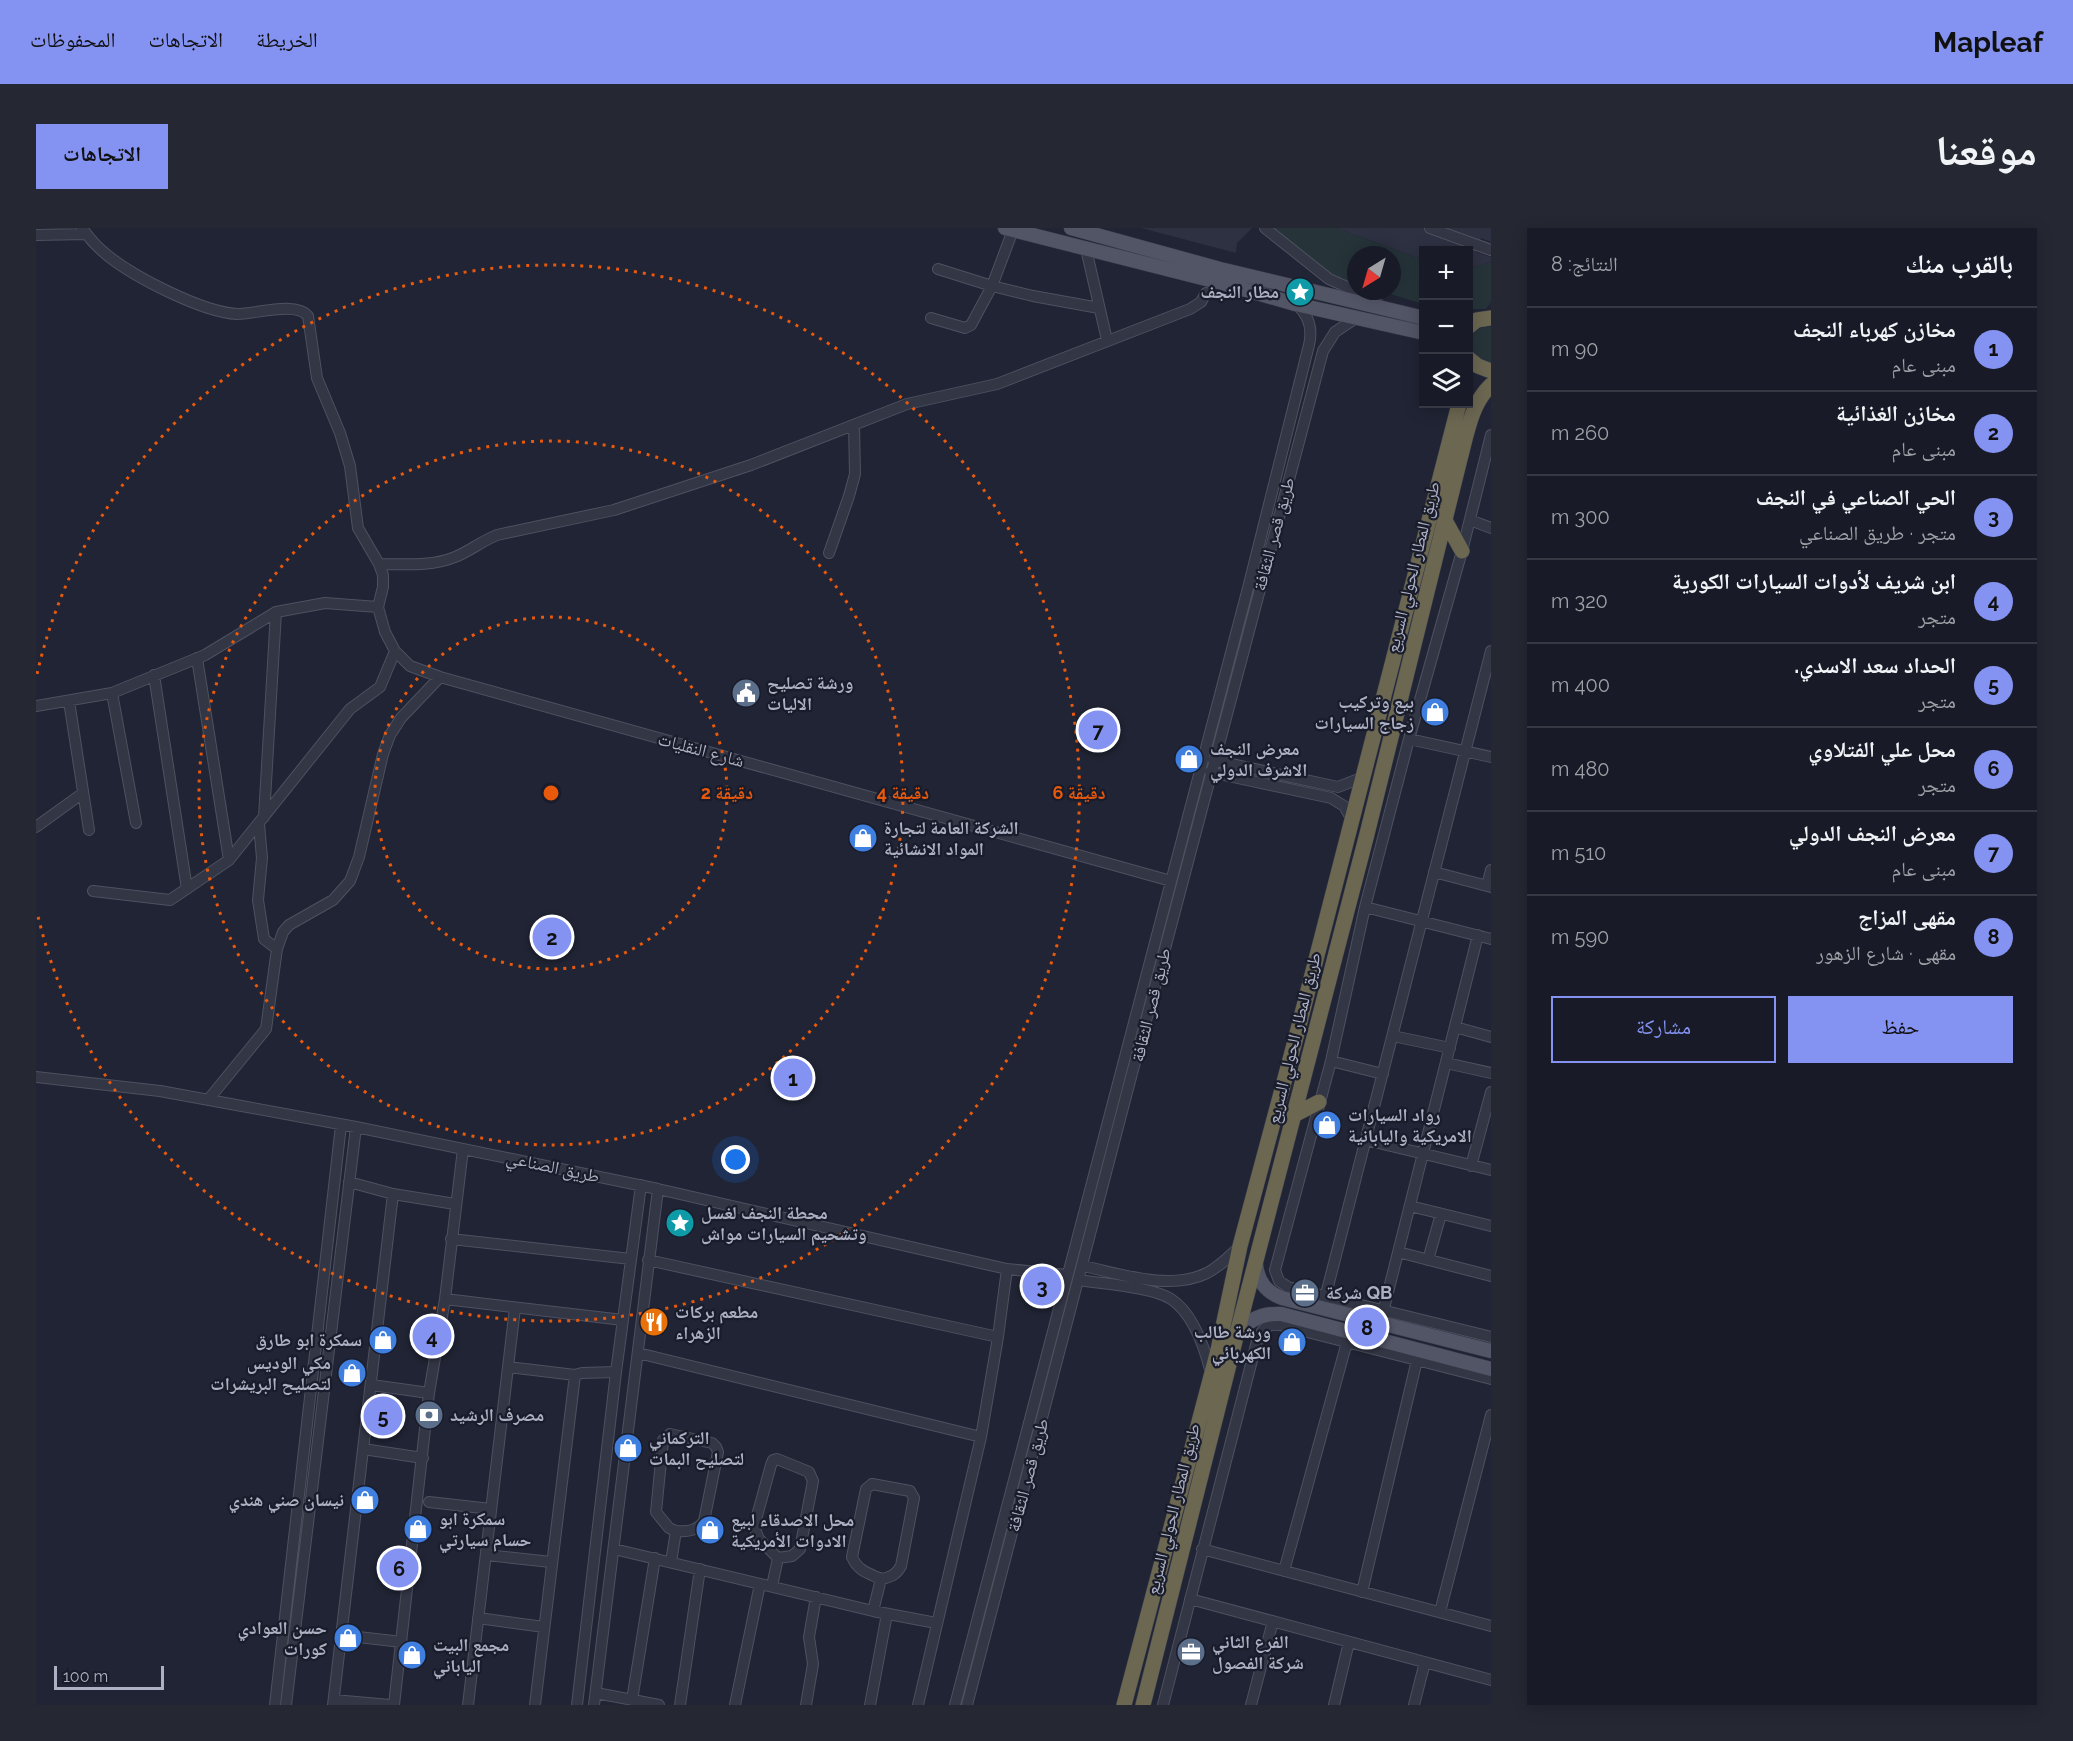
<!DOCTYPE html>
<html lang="ar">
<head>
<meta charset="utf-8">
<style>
  :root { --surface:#181b27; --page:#252833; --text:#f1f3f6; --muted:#9fa1a7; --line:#363944; --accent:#8492f1 }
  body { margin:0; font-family:Raleway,"Noto Naskh Arabic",sans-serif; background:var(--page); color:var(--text); direction:rtl }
  .controls { position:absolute; right:18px; top:18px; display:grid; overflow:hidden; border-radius:0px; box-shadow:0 3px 15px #0003 }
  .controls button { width:54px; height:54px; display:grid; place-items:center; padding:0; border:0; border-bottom:2px solid var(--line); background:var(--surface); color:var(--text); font:30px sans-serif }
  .compass { position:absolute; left:1311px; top:18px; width:54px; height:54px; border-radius:50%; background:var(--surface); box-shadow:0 3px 15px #0003; rotate:217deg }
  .scale { position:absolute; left:18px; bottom:15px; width:110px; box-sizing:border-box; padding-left:6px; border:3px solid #adb0c2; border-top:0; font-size:16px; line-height:21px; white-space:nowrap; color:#adb0c2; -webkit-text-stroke:4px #191c2a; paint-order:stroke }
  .you { position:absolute; left:700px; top:932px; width:21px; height:21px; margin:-15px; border:4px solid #fff; border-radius:50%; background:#1a73e8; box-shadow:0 0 0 9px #1a73e833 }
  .badge { display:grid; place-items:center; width:39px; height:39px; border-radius:50%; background:var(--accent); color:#111; font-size:20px; font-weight:700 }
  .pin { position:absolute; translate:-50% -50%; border:3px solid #fff; box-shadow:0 2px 6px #0006 }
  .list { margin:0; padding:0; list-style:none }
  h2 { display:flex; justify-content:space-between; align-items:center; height:78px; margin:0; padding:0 24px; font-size:26px }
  h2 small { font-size:20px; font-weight:400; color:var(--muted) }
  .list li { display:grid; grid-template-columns:39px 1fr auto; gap:18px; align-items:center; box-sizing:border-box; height:84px; padding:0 24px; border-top:2px solid var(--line) }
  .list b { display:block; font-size:22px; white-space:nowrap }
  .list p { margin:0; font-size:20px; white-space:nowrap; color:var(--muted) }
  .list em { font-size:20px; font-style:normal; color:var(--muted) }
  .actions { display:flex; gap:12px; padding:18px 24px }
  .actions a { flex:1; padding:14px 0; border:2px solid var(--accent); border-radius:0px; text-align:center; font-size:21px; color:var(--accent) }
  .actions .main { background:var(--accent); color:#111 }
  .icon { flex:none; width:33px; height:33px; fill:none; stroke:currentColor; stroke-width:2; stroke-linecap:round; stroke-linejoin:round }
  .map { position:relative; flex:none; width:1455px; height:1477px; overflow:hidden; direction:ltr; border-radius:0px }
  header { display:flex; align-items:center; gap:36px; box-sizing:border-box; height:84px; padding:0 30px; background:var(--accent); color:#111 }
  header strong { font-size:28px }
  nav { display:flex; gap:33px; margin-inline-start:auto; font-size:21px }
  .intro { display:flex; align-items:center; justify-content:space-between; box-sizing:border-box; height:144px; padding:0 36px }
  h1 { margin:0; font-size:42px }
  .button { padding:15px 27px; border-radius:0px; background:var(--accent); color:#111; font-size:21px; font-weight:700 }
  main { display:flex; gap:36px; padding:0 36px }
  aside { flex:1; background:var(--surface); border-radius:0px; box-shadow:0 3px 15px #0003 }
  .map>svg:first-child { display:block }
  .airport { fill:#2e3142 }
  .green { fill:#26343a }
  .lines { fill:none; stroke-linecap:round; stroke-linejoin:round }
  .minor-casing { stroke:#4e5160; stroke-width:12 }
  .major-casing { stroke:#3d404f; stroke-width:15 }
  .highway-casing { stroke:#3b3e4d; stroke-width:16 }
  .minor { stroke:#333645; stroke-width:10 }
  .major { stroke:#515565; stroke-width:14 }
  .highway { stroke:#6b6751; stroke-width:15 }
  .ring { fill:none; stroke:#e8590c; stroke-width:3; stroke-dasharray:3 6 }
  .labels { text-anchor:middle; stroke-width:4.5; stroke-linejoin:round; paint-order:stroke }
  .poi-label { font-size:18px; font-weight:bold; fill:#adb0c2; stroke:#191c2a; text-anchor:start }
  .street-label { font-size:18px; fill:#adb0c2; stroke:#191c2a }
  .centre { fill:#e8590c; stroke:#191c2a; stroke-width:3 }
  .ring-label { font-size:18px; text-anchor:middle; font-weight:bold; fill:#e8590c; stroke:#191c2a; stroke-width:4.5; stroke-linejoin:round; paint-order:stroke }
</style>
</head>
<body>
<header>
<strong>Mapleaf</strong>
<nav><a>الخريطة</a><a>الاتجاهات</a><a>المحفوظات</a></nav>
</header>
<div class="intro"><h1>موقعنا</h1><a class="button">الاتجاهات</a></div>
<main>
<aside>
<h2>بالقرب منك<small>النتائج: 8</small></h2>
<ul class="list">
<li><span class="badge">1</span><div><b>مخازن كهرباء النجف</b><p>مبنى عام</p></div><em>90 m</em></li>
<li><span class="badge">2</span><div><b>مخازن الغذائية</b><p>مبنى عام</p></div><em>260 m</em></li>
<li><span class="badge">3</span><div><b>الحي الصناعي في النجف</b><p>متجر · طريق الصناعي</p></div><em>300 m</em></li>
<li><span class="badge">4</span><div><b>ابن شريف لأدوات السيارات الكورية</b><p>متجر</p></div><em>320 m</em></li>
<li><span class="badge">5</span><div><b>الحداد سعد الاسدي.</b><p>متجر</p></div><em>400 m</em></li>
<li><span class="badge">6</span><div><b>محل علي الفتلاوي</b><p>متجر</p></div><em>480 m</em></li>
<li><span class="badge">7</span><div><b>معرض النجف الدولي</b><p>مبنى عام</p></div><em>510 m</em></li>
<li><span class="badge">8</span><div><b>مقهى المزاج</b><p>مقهى · شارع الزهور</p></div><em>590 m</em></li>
</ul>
<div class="actions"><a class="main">حفظ</a><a>مشاركة</a></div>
</aside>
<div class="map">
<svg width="1455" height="1477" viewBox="0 0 1455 1477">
  <rect width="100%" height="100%" fill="#202434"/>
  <path class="airport" d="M1105,0H1216L1201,15L1200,25Z
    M1300,0H1455V14L1445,10L1440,24L1455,29V34L1433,41L1432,22H1388L1387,32Z"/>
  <path class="green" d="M1237,0H1300L1387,32V76L1345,63H1356V27H1320V56L1301,50Z
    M1455,34V74L1450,81H1433V41Z
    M1449,99H1455V135C1435,128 1420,107 1449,99Z"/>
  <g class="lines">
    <g class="minor-casing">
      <path id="minor" d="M46,0C53,10 61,19 71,27C98,49 166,84 201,86C220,86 260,73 272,88L281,150L304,205L314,238L322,300L343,336L347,347V359L342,379L349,404L359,423L374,438L404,449L1135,653
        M1229,0L1293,51L1320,63
        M1394,0L1455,22
        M0,7L50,6
        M1050,21L1071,112
        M902,41L956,58L997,68L1063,80
        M1321,63L1331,68L1346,79
        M895,90L929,100L935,97L956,58L977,2
        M1455,207L1426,323L1373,511L1329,679L1295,833L1239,1042L1243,1053L1252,1059L1455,1109
        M1434,292L1455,300
        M793,325L813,268L819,246L818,197
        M343,336C368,336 395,339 419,329C434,323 446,313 461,307L578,282L715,237L871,176L961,156L1154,81L1165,74L1170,65
        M161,430L193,632
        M118,447L151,661
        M76,465L100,595
        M33,473L53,602
        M0,478L76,465L169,427L240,384L289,375L342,379
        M1373,511L1455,529
        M1177,532L1302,559L1325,550
        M1174,544L1295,570L1308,578L1315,590
        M228,589L240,384
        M223,596L226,630L222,672L228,711L241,721
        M0,599L47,565
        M1398,644L1455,659
        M1451,658L1455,642
        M57,663L134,672L193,632L314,481L344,459L359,423
        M1329,679L1455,711
        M1419,799L1455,809
        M1357,808L1414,820
        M1295,833L1347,846
        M1410,835L1455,845
        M0,849L124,863L320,899L622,961L971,1041L1031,1047
        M172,872L230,801L241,721L247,704L253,697L297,672L314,653L323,629L347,526L354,507L365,490L404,449
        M1330,912L1455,942
        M1435,938L1455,864
        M313,954L357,966L419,976
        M1374,978L1455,998
        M415,1011L595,1031
        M1362,1024L1455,1048
        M612,1032L962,1109
        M1392,1032L1405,986
        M1047,1038C1085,1046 1134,1063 1171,1045C1184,1038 1194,1028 1204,1018
        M1043,1052C1068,1056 1116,1059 1135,1071C1158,1086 1169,1121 1175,1145
        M409,1071L587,1092
        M1288,1074L1455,423
        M1346,1088L1442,707
        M602,1125L945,1209
        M472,1139L539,1147L546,1145L580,1144
        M336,1157L393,1165
        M327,1221L387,1230
        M741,1231L773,1244L777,1253L764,1321L756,1328L742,1330L723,1311L720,1304L719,1295L735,1237L737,1232Z
        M393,1274L455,1281
        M578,1321L837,1383L900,1395
        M1166,1321L1455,1398
        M450,1327L515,1334
        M635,1334L640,1303C651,1304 662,1303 668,1293L682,1224L680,1219L676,1215L634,1206L627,1212L620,1284L633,1300L640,1303
        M1248,1343L1311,1114
        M736,1358L742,1330
        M1326,1364L1381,1132
        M1154,1371L1455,1452
        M837,1383L845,1351C855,1349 860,1347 865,1338L878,1270L874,1263L836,1256L830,1261L816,1329C822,1343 832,1345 845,1351
        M1404,1384L1455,1187
        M442,1390L508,1399
        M305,1407L366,1414
        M560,1465L623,1477
        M298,1472L354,1477
        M596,1472L619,1330
        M239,1477L305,897
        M250,1477L320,899
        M297,1477L357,966
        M358,1477L393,1165L409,1071L427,921
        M432,1477L479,1080
        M499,1477L539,1147
        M541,1477L580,1144L605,957
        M558,1477L622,961
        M644,1477L664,1341
        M699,1477L724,1356
        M770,1477L777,1436L773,1409L780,1369
        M834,1477L851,1386
        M882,1477L945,1209L962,1109L971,1041
        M919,1477L1212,360L1273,117C1277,100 1273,87 1260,76
        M931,1477C1050,1026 1165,573 1287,123L1299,104L1320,90
        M1127,1477L1221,1113C1226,1101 1231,1095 1244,1097L1455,1151
        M1215,1477L1237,1393
        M1298,1477L1313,1414
        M1378,1477L1389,1434"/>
    </g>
    <g class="major-casing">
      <path id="major" d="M969,0L1186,55L1259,76L1388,105
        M1035,0L1184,41L1388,90
        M1220,1037C1222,1054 1230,1064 1246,1070L1455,1123
        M1201,1108C1211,1092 1226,1085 1245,1086L1455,1141"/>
    </g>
    <g class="highway-casing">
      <path id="highway" d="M1432,99L1441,92L1455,90
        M1432,130L1442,138L1455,143
        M1410,294L1426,323
        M1258,887L1283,874
        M1088,1477L1182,1122L1204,1018L1259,813L1423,176
        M1107,1477L1199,1113L1331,606L1424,231C1431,205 1435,176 1455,157"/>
    </g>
    <use href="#minor" class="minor"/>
    <use href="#major" class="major"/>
    <use href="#highway" class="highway"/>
  </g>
  <g class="ring">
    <circle cx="515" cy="565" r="176"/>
    <circle cx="515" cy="565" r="352"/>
    <path d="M1 446A528 528 0 1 1 1 684"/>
  </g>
  <defs>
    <g id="sight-disc" transform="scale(1.5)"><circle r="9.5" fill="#0f9aa8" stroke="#191c2a"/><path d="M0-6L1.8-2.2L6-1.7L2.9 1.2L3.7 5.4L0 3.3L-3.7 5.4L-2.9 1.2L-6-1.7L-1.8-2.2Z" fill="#fff"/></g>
    <g id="civic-disc" transform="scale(1.5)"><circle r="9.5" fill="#5c6f8a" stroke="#191c2a"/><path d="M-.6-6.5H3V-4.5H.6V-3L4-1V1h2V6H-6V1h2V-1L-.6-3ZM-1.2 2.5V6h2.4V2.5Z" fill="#fff"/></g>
    <g id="shop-disc" transform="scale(1.5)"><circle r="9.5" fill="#3f7fe0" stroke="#191c2a"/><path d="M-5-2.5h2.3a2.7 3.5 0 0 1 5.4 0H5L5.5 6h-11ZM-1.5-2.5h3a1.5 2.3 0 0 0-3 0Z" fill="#fff"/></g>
    <g id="office-disc" transform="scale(1.5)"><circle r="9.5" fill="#5c6f8a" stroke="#191c2a"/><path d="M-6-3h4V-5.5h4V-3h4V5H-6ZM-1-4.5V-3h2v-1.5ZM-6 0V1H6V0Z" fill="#fff"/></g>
    <g id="restaurant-disc" transform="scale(1.5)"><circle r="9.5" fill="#e8710a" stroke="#191c2a"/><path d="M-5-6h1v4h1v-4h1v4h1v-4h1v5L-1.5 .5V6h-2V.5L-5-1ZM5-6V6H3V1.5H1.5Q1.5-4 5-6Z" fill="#fff"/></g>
    <g id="bank-disc" transform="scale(1.5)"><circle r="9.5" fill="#5c6f8a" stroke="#191c2a"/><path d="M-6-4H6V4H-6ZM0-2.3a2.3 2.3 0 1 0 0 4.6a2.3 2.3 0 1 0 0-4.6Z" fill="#fff"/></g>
  </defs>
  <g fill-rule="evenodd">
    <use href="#sight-disc" x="1264" y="64"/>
    <use href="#civic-disc" x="710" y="465"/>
    <use href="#shop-disc" x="1399" y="484"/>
    <use href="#shop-disc" x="1153" y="531"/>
    <use href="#shop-disc" x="827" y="610"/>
    <use href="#shop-disc" x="1291" y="897"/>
    <use href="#sight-disc" x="644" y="995"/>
    <use href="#office-disc" x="1269" y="1065"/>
    <use href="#restaurant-disc" x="618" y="1094"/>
    <use href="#shop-disc" x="347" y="1112"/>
    <use href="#shop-disc" x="1256" y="1114"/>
    <use href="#shop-disc" x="316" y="1145"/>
    <use href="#bank-disc" x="393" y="1187"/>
    <use href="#shop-disc" x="592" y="1220"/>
    <use href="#shop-disc" x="329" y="1272"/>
    <use href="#shop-disc" x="382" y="1301"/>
    <use href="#shop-disc" x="674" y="1302"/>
    <use href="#shop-disc" x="312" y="1410"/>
    <use href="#office-disc" x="1155" y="1424"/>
    <use href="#shop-disc" x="376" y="1427"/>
  </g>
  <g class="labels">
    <g class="poi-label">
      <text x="1243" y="70" text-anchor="end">مطار النجف</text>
      <text x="731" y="461">ورشة تصليح<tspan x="731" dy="21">الاليات</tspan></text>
      <text x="1378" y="480" text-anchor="end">بيع وتركيب<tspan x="1378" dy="21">زجاج السيارات</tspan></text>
      <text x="1174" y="527">معرض النجف<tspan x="1174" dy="21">الاشرف الدولي</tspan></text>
      <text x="848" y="606">الشركة العامة لتجارة<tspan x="848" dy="21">المواد الانشائية</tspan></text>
      <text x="1312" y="893">رواد السيارات<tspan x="1312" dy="21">الامريكية واليابانية</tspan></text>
      <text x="665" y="991">محطة النجف لغسل<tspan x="665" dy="21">وتشحيم السيارات مواش</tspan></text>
      <text x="1290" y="1071">شركة QB</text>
      <text x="639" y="1090">مطعم بركات<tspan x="639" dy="21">الزهراء</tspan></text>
      <text x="1235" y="1110" text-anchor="end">ورشة طالب<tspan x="1235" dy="21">الكهربائي</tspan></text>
      <text x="326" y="1118" text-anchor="end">سمكرة ابو طارق</text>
      <text x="295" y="1141" text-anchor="end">مكي الوديس<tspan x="295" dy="21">لتصليح البريشرات</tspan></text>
      <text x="414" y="1193">مصرف الرشيد</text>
      <text x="613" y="1216">التركماني<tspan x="613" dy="21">لتصليح البمات</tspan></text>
      <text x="308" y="1278" text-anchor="end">نيسان صني هندي</text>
      <text x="403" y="1297">سمكرة ابو<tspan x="403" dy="21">حسام سيارتي</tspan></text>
      <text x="695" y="1298">محل الاصدقاء لبيع<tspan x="695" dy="21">الادوات الأمريكية</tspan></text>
      <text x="291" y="1406" text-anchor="end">حسن العوادي<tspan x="291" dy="21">كورات</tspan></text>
      <text x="1176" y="1420">الفرع الثاني<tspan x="1176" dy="21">شركة الفصول</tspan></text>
      <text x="397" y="1423">مجمع البيت<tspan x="397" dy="21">الياباني</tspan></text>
    </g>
    <g class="street-label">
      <text transform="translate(1238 306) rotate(-75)" y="6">طريق قصر الثقافة</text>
      <text transform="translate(1377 339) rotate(-76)" y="6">طريق المطار الحولي السريع</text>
      <text transform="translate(665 522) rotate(15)" y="6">شارع النقليات</text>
      <text transform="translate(1115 777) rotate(-76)" y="6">طريق قصر الثقافة</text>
      <text transform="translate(1258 810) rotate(-76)" y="6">طريق المطار الحولي السريع</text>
      <text transform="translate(517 939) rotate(12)" y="6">طريق الصناعي</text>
      <text transform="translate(992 1247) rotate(-75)" y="6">طريق قصر الثقافة</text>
      <text transform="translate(1137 1281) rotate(-76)" y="6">طريق المطار الحولي السريع</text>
    </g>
  </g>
  <circle cx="515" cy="565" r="9" class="centre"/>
  <g class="ring-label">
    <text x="691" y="571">2 دقيقة</text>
    <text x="867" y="571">4 دقيقة</text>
    <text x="1043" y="571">6 دقيقة</text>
  </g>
</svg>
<div class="controls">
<button>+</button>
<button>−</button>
<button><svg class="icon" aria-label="layers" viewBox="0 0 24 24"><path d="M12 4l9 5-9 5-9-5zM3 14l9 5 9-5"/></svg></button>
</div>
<svg class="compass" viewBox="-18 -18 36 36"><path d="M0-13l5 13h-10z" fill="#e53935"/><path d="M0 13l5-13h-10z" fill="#9fa1a7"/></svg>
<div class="scale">100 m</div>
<div class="you"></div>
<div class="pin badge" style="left:757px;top:850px">1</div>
<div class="pin badge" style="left:516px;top:709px">2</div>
<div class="pin badge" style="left:1006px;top:1058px">3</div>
<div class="pin badge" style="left:396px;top:1108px">4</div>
<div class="pin badge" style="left:347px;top:1188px">5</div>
<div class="pin badge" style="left:363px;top:1340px">6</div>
<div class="pin badge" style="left:1062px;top:502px">7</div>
<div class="pin badge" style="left:1331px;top:1099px">8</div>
</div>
</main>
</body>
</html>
